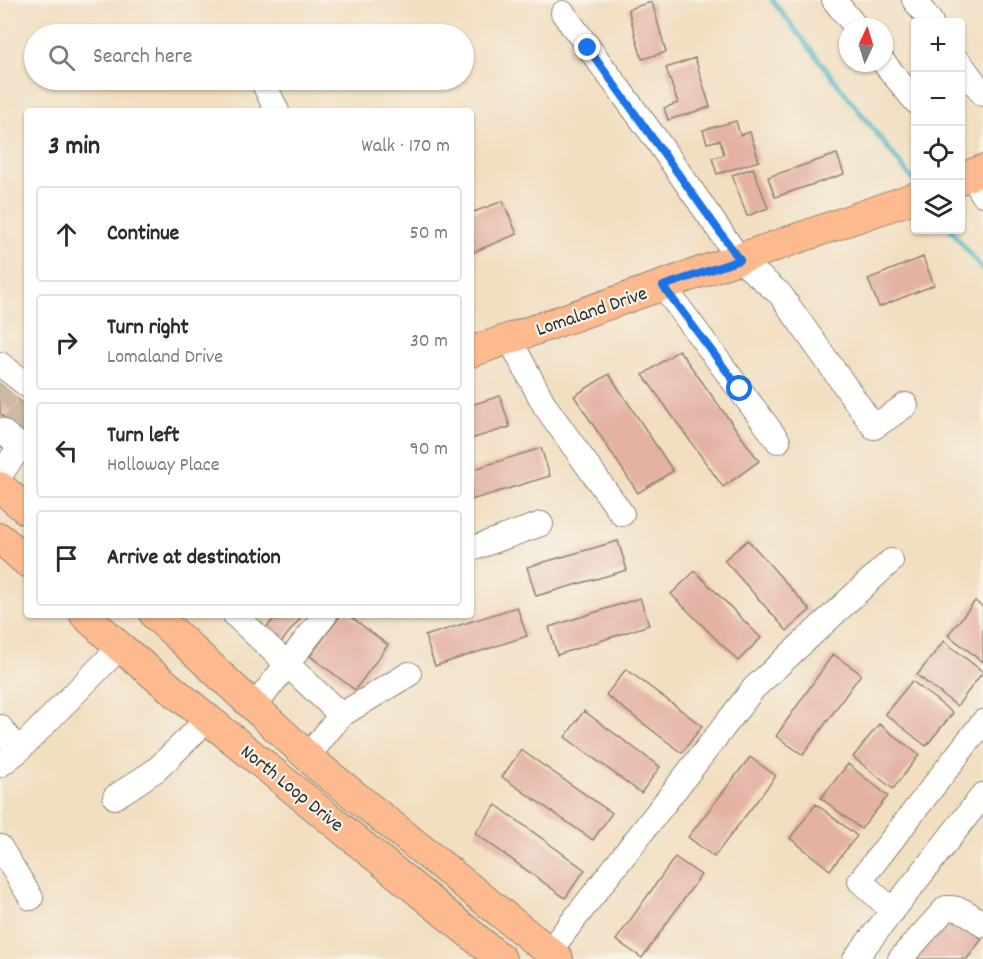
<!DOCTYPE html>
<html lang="en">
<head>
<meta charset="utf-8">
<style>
  :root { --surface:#fff; --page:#f7f7f7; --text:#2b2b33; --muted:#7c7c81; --line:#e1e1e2 }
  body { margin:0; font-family:Dekko,sans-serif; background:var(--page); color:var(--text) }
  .controls { position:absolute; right:18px; top:18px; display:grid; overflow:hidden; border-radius:6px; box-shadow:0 2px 4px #0004 }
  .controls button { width:54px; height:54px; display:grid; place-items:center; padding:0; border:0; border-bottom:2px solid var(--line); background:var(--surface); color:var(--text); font:30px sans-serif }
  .compass { position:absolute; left:839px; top:18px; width:54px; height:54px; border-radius:50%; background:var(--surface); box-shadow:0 2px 4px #0004; rotate:4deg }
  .stop { position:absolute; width:18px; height:18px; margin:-14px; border:4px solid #1a73e8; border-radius:50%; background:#fff }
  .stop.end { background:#1a73e8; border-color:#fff; box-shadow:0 2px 6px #0008 }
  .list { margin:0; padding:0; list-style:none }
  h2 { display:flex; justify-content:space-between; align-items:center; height:78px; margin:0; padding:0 24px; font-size:26px }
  h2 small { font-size:20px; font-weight:400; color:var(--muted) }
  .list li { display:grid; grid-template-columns:39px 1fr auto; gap:18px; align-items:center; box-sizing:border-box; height:96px; margin:0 12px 12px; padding:0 12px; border:2px solid var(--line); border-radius:6px }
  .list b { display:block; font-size:22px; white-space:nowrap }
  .list p { margin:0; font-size:20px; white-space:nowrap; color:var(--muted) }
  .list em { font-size:20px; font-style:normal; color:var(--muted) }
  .icon { flex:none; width:33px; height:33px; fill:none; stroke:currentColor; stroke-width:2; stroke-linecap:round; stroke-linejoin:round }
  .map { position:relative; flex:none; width:983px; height:959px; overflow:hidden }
  .search { position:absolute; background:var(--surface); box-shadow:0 2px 4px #0004; left:24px; top:24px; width:450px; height:66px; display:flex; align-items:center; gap:15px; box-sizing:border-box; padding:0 21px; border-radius:33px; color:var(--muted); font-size:22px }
  .panel { position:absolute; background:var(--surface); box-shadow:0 2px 4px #0004; left:24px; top:108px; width:450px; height:510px; border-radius:6px }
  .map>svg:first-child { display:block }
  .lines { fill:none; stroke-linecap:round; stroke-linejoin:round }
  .stream { stroke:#47b6c1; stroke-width:5 }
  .building { fill:#e4b1a3 }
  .minor-tunnel { stroke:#cabaa2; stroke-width:24; stroke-dasharray:24 12; stroke-linecap:butt }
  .minor-casing { stroke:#8e8476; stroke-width:26 }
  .major-casing { stroke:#8e8476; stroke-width:32 }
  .minor { stroke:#fff; stroke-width:24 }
  .major { stroke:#fcba8e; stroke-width:30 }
  .route { stroke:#1a73e8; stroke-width:8 }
  .labels { text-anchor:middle; stroke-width:4.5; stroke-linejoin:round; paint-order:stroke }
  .street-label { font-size:20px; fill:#2b2b2b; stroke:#f7f3e8 }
</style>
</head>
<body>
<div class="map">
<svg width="983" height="959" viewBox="0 0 983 959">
  <rect width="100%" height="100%" fill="#f7f3e8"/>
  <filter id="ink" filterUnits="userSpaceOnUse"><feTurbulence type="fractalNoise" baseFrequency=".0167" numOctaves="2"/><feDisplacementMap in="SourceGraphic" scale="12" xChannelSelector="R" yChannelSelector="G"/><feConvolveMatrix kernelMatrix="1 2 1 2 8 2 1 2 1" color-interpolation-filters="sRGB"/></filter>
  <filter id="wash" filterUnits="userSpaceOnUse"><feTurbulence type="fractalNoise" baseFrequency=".008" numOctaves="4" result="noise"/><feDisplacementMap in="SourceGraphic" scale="24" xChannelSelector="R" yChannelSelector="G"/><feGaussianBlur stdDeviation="1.35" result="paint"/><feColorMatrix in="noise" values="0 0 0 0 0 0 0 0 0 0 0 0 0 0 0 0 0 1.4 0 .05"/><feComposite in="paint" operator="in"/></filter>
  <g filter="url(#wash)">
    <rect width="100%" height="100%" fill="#f2dec0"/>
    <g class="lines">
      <path class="stream" d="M772,0L916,184
        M951,230L983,270"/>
    </g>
    <g id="blocks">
      <path class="building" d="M652,2L666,52L642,59L628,9Z
        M695,58L710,107L668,120L664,108L678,103L666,68Z
        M736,121L740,135L750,132L759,161L717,174L712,158L724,155L720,140L707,143L703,130Z
        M837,154L844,174L775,197L768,177Z
        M753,168L768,208L747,216L732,175Z
        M503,201L517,234L471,253V213Z
        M923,257L934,285L879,307L868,279Z
        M679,350L759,461L723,487L643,375Z
        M609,374L673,471L638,493L574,396Z
        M0,384L27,407V437L0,414Z
        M500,396L510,427L471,439V405Z
        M541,448L550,476L471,500V470Z
        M748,540L810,610L787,631L724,560Z
        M618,541L627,570L536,596L527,567Z
        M695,571L761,638L738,661L671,594Z
        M640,598L649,625L557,655L549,627Z
        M975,601L983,607V662L948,635Z
        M517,607L527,636L435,666L425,636Z
        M277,615H303L279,645L263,632Z
        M341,615H348L388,645L355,690L310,656Z
        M944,641L983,672L957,706L917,675Z
        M833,654L861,674L803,755L776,736Z
        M626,669L702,726L682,753L606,695Z
        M912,681L953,713L926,746L885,714Z
        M584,711L660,767L641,793L565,737Z
        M879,724L919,755L893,789L853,757Z
        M521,750L612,813L593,840L502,777Z
        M750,757L776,776L714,857L688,837Z
        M848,764L888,796L861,829L821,798Z
        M816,804L857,836L830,870L790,838Z
        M496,805L585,870L565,898L475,833Z
        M675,857L701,875L642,958L616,940Z
        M948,914L982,939L967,959H915Z"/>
    </g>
  </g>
  <g filter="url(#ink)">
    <use href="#blocks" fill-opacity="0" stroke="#8e8476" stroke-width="1.5"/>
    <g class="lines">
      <path class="minor-tunnel" d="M0,402L9,391
        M13,425L27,409"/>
      <g class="minor-casing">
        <path id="minor" d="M834,0L856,27
          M914,0L931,22
          M563,13L653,135L740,260L780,294L874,427L906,405
          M884,63L916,102
          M960,63L983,94
          M262,80L277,111
          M971,175L983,194
          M663,286L778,441
          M509,338L545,406L622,514
          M0,364L27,385
          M0,430L27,451
          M0,475L20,447
          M471,549L541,524
          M235,615L341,715L308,756
          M254,707L325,615
          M341,715L409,674
          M0,727L18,751L120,647
          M0,765L18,751
          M115,797L156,770L209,718
          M0,847L31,898
          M893,911L860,881L983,722
          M548,953L754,688L891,561
          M855,959L983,795
          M900,959L946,908C962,907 971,915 983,925"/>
      </g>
      <g class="major-casing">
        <path id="major" d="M960,179L983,170
          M471,352L916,197
          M0,487L27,510
          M0,538L27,562
          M85,615L120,647L501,959
          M155,615L319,767L558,959"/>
      </g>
      <use href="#minor" class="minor"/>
      <use href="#major" class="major"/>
    </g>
  </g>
  <g class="lines" filter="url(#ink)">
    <path class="route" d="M588,48L740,260L663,286L740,389"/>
  </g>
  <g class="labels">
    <g class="street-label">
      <text transform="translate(591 310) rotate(-19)" y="7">Lomaland Drive</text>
      <text transform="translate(293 787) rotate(39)" y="7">North Loop Drive</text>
    </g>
  </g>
</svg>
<div class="controls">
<button>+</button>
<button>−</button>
<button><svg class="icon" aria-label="locate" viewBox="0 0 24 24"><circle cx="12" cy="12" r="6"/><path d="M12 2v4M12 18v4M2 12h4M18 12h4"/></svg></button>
<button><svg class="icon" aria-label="layers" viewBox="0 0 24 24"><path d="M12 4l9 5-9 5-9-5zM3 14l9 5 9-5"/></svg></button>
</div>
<svg class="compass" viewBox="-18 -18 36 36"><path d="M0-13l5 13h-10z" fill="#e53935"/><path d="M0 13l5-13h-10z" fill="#7c7c81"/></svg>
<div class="stop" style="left:740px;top:389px"></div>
<div class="stop end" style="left:588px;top:48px"></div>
<div class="search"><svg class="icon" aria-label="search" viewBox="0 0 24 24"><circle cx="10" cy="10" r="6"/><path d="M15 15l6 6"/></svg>Search here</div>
<section class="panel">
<h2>3 min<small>Walk · 170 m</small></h2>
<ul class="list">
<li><svg class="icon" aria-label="ahead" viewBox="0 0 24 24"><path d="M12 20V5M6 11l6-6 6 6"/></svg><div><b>Continue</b></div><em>50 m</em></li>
<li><svg class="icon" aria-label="right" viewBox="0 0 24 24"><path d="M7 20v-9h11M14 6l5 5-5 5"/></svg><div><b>Turn right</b><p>Lomaland Drive</p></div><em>30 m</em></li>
<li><svg class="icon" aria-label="left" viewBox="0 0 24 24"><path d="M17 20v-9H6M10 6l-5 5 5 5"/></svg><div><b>Turn left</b><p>Holloway Place</p></div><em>90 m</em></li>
<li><svg class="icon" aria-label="arrive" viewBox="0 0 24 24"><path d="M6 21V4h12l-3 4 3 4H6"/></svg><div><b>Arrive at destination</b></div></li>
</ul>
</section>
</div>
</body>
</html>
